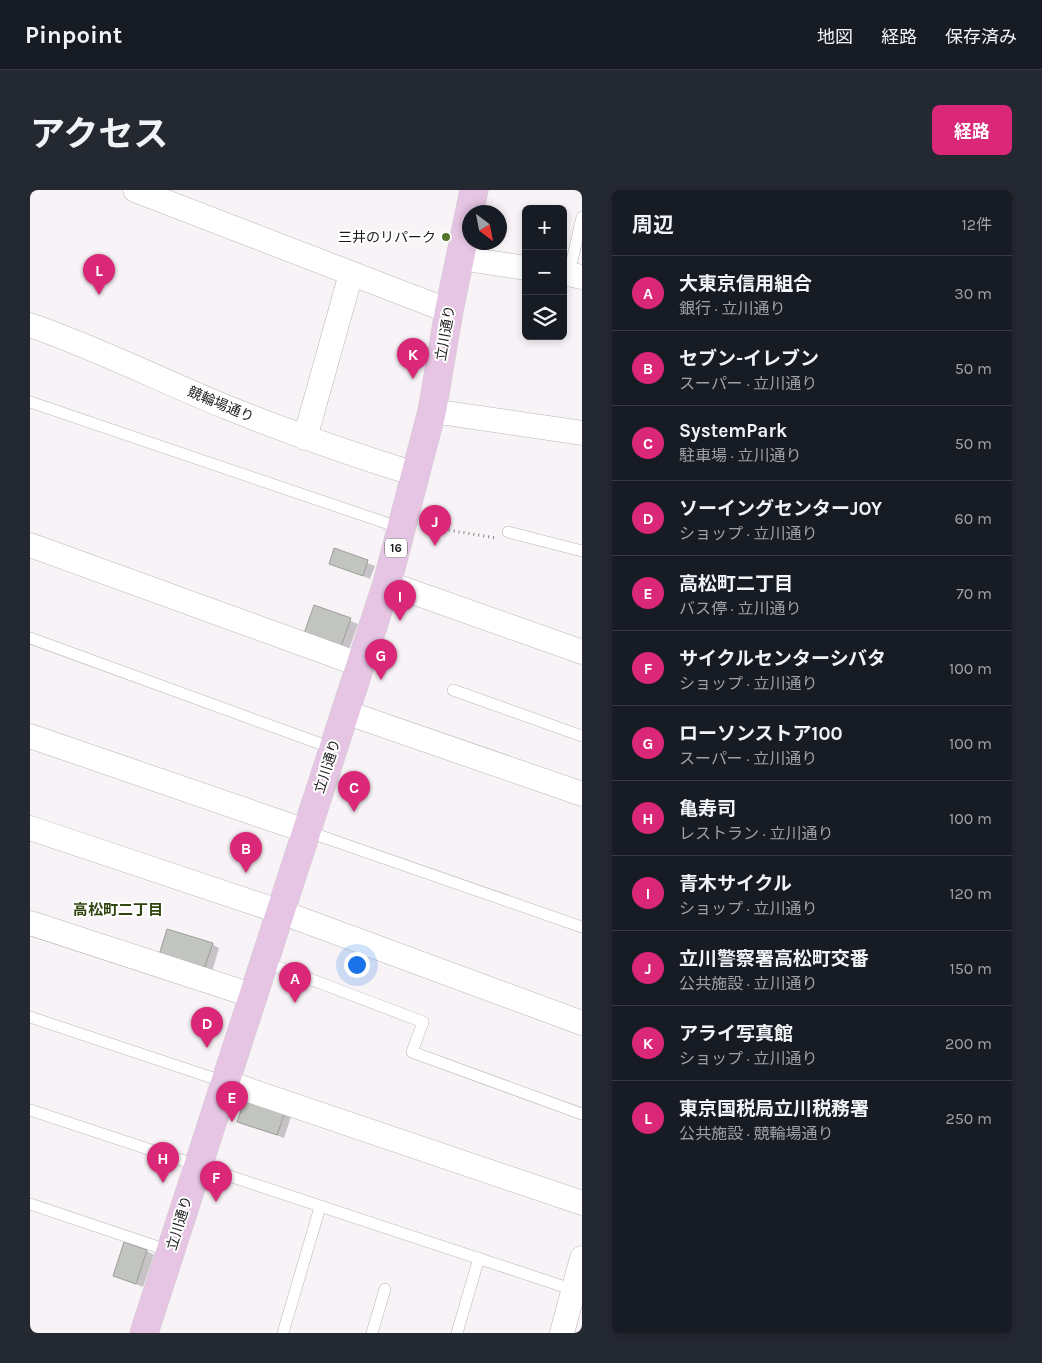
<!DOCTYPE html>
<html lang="ja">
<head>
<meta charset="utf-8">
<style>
  :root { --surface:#171b24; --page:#242831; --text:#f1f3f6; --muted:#9ea1a6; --line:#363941; --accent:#db2777 }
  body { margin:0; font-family:Karla,"Noto Sans JP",sans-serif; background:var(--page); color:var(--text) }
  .controls { position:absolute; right:15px; top:15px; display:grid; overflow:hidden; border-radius:8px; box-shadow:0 2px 8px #0003 }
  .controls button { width:45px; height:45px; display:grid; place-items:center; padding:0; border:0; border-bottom:1px solid var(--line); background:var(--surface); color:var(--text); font:25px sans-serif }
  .compass { position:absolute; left:432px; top:15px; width:45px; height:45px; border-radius:50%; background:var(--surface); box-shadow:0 2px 8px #0003; rotate:148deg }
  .you { position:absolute; left:326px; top:774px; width:18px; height:18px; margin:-12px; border:4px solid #fff; border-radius:50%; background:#1a73e8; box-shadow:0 0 0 8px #1a73e833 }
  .badge { display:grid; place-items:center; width:32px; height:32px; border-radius:50%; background:var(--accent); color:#fff; font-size:16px; font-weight:700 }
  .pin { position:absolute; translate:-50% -41px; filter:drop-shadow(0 1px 2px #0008) }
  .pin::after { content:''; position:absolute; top:26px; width:18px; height:15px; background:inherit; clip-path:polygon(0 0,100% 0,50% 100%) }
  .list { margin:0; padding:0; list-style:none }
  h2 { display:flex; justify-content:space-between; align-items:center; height:65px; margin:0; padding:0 20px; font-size:21px }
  h2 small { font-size:16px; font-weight:400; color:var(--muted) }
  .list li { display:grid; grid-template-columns:32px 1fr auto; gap:15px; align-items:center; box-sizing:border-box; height:75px; padding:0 20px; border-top:1px solid var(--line) }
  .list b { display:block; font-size:19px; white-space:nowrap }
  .list p { margin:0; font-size:16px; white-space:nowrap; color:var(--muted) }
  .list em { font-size:16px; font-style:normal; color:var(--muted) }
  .icon { flex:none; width:28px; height:28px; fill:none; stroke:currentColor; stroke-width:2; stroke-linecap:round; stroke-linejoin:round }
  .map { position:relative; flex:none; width:552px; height:1143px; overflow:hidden; border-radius:8px }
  header { display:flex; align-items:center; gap:30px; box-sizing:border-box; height:70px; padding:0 25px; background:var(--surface); border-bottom:1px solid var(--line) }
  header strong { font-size:24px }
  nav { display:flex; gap:28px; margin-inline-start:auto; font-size:18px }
  .intro { display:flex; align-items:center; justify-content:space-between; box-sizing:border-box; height:120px; padding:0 30px }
  h1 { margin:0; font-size:35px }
  .button { padding:12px 22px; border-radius:8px; background:var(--accent); color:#fff; font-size:18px; font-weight:700 }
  main { display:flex; gap:30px; padding:0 30px }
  aside { flex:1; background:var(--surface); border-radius:8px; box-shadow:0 2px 8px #0003 }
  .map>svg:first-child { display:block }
  .shadow { fill:#0003 }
  .building { fill:#c2c4bf; stroke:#9c9e99 }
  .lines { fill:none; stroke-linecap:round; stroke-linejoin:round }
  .lane-casing { stroke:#b8b4b8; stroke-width:12 }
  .street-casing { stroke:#b8b4b8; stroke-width:25 }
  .primary-casing { stroke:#d2d1d1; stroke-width:29 }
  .path { stroke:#848083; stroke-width:3; stroke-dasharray:1 4; stroke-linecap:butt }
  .lane { stroke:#fff; stroke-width:11 }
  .street { stroke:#fff; stroke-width:24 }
  .primary { stroke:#e5c5e3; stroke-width:28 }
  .poi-dot { fill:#57752a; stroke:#fff; stroke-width:2 }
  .labels { text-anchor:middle; stroke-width:4; stroke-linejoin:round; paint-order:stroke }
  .shield { fill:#fff; stroke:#605f5f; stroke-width:1 }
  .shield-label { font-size:12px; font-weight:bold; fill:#1c1a1b }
  .poi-label { font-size:14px; fill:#1c1a1b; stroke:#fff; text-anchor:end }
  .street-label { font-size:14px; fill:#1c1a1b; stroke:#fff }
  .neighbourhood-label { font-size:15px; font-weight:bold; fill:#314511; stroke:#fff }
</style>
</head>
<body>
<header>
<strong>Pinpoint</strong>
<nav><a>地図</a><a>経路</a><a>保存済み</a></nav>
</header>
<div class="intro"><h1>アクセス</h1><a class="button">経路</a></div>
<main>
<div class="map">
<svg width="552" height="1143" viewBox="0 0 552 1143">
  <rect width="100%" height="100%" fill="#f8f3f7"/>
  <path class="shadow" d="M305,360L345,376L340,389L300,373Z
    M285,417L328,434L317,465Z
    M182,754L189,758L182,782L138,769Z
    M254,923L261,927L254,948L208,931Z
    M117,1061L124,1065L113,1097L85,1086Z"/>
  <path class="building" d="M304,358L338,370L333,386L299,374Z
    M284,415L321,428L309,462L272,449Z
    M137,739L183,753L174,779L129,765Z
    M215,909L255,922L247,945L207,932Z
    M94,1052L117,1060L106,1094L83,1086Z"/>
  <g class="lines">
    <g class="lane-casing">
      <path id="lane" d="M539,84L552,27
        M0,212L371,338
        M478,342L552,361
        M0,448L302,558
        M423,500L552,546
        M276,641L552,737
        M235,772L393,832L382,862L552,924
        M0,827L195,892
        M0,920L547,1101
        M0,1014L140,1061
        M253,1143L290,1017
        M342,1143L355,1099
        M427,1143L449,1068"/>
    </g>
    <g class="street-casing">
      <path id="street" d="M105,0L419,121
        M430,68L496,78
        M533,83L552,87
        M0,135C67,158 130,190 196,217C258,242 321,264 385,284
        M402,221L552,243
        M275,248L321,84
        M0,355L331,475
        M357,393L552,462
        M315,522L552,604
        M0,546L276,641
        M0,638L251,722L552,833
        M0,733L224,806
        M195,892L552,1013
        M532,1143L552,1068"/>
    </g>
    <g class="primary-casing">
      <path id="primary" d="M114,1143L357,393L402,221L419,121L444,0"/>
    </g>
    <path class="path" d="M394,336L466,348"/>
    <use href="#lane" class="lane"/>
    <use href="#street" class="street"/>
    <use href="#primary" class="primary"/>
  </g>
  <circle class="poi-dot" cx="416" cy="47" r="5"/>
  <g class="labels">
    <rect class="shield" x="355" y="348.5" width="22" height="19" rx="4"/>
    <g class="shield-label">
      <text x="366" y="362">16</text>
    </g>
    <g class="poi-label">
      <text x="406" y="52">三井のリパーク</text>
    </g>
    <g class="street-label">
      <text transform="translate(415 143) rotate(-80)" y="5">立川通り</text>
      <text transform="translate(191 214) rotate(23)" y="5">競輪場通り</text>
      <text transform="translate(297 576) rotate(-72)" y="5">立川通り</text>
      <text transform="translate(149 1033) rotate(-73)" y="5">立川通り</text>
    </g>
    <g class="neighbourhood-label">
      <text x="88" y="725">高松町二丁目</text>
    </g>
  </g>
</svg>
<div class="controls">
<button>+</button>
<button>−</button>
<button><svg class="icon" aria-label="layers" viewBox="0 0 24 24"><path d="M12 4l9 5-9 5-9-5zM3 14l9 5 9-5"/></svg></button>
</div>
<svg class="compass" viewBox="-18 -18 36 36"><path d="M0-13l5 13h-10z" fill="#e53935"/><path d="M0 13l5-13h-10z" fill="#9ea1a6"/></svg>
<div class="you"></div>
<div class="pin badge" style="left:265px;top:813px">A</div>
<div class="pin badge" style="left:216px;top:683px">B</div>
<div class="pin badge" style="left:324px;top:622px">C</div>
<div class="pin badge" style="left:177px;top:858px">D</div>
<div class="pin badge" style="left:202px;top:932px">E</div>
<div class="pin badge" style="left:186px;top:1012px">F</div>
<div class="pin badge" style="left:351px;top:490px">G</div>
<div class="pin badge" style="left:133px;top:993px">H</div>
<div class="pin badge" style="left:370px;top:431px">I</div>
<div class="pin badge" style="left:405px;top:356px">J</div>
<div class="pin badge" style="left:383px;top:189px">K</div>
<div class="pin badge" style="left:69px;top:105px">L</div>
</div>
<aside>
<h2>周辺<small>12件</small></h2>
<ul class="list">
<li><span class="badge">A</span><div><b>大東京信用組合</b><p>銀行 · 立川通り</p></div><em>30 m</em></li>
<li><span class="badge">B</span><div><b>セブン-イレブン</b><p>スーパー · 立川通り</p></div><em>50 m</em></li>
<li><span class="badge">C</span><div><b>SystemPark</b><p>駐車場 · 立川通り</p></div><em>50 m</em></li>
<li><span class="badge">D</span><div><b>ソーイングセンターJOY</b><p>ショップ · 立川通り</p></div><em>60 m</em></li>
<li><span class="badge">E</span><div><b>高松町二丁目</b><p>バス停 · 立川通り</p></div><em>70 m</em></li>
<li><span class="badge">F</span><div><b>サイクルセンターシバタ</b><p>ショップ · 立川通り</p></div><em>100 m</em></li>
<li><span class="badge">G</span><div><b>ローソンストア100</b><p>スーパー · 立川通り</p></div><em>100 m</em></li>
<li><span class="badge">H</span><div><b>亀寿司</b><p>レストラン · 立川通り</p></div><em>100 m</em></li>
<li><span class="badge">I</span><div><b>青木サイクル</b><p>ショップ · 立川通り</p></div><em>120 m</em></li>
<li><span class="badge">J</span><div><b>立川警察署高松町交番</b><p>公共施設 · 立川通り</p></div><em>150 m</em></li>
<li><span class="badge">K</span><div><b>アライ写真館</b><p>ショップ · 立川通り</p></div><em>200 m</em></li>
<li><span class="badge">L</span><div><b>東京国税局立川税務署</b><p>公共施設 · 競輪場通り</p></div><em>250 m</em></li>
</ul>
</aside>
</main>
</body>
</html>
